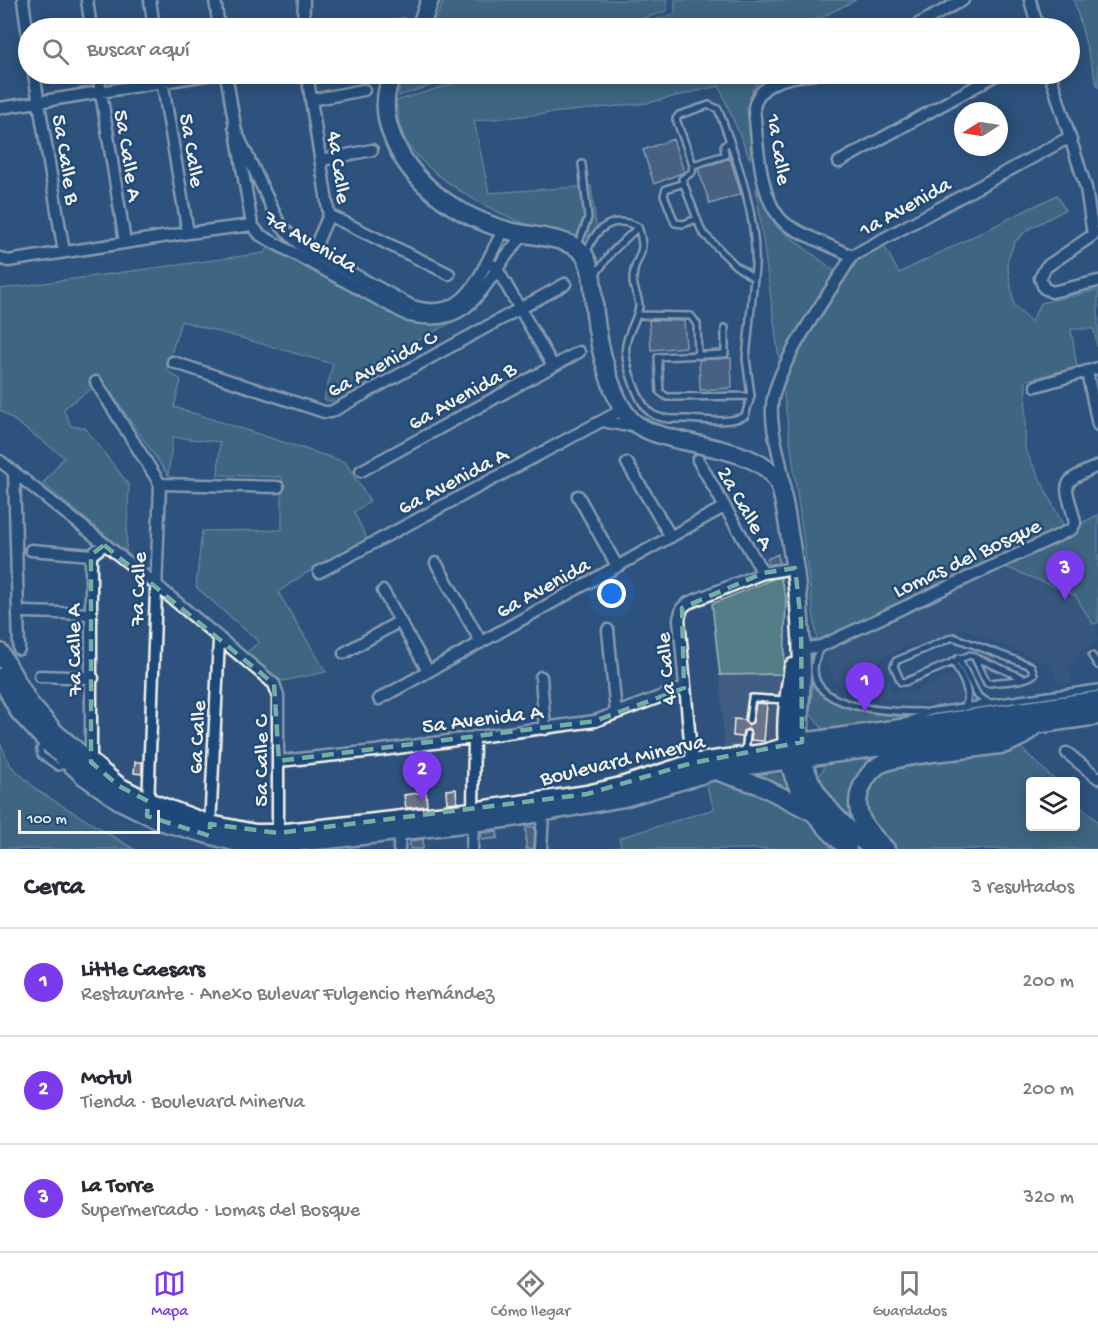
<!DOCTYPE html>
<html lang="es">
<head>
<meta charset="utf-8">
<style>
  :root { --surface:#fff; --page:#f2f2f3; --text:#2b2b33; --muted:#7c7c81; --line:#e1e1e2; --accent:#7c3aed }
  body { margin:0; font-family:"Gochi Hand",sans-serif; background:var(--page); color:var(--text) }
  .controls { position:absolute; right:18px; bottom:18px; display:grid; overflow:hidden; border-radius:6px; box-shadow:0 3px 15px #0003 }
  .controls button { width:54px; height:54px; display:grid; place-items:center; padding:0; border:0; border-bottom:2px solid var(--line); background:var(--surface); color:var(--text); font:30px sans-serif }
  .compass { position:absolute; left:954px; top:102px; width:54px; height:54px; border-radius:50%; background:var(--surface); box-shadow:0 3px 15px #0003; rotate:258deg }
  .scale { position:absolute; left:18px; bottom:15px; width:142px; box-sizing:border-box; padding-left:6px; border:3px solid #f4f1e8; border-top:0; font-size:16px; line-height:21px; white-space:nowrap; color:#f4f1e8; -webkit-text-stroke:4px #1f4a7a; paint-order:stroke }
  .you { position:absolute; left:612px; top:594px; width:21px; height:21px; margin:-15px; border:4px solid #fff; border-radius:50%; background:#1a73e8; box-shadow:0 0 0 9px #1a73e833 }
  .badge { display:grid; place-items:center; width:39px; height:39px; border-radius:50%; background:var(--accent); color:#fff; font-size:20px; font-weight:700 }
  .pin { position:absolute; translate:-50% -50px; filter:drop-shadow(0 2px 3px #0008) }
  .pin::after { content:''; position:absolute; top:32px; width:21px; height:18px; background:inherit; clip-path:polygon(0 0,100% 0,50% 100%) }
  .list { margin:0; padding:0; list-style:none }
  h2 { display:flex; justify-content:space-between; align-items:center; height:78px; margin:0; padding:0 24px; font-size:26px }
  h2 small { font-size:20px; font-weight:400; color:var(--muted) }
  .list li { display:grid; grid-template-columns:39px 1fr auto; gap:18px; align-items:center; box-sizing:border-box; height:108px; padding:0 24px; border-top:2px solid var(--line) }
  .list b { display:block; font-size:22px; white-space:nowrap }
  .list p { margin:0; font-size:20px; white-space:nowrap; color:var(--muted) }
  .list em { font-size:20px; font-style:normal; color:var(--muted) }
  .icon { flex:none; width:33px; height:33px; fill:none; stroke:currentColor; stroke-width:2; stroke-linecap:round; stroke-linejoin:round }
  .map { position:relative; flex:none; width:1098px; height:849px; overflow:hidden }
  .search { position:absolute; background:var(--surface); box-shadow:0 3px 15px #0003; left:18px; right:18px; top:18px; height:66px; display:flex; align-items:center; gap:15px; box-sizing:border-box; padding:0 21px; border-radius:33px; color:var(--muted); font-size:22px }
  .sheet { height:402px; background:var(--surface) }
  nav { display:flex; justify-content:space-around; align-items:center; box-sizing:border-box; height:84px; border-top:2px solid var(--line); background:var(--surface); font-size:16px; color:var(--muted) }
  nav a { display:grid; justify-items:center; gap:3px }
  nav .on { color:var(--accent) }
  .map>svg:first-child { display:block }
  .built { fill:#3f5c80 }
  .green { fill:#527e87; stroke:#a3b8b8; stroke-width:1.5 }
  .building { fill:#687288; stroke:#f4f1e8; stroke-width:1.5 }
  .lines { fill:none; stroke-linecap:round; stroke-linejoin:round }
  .lane-casing { stroke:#f4f1e8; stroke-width:10 }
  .street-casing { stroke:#f4f1e8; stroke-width:15 }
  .secondary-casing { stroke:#f4f1e8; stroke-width:21 }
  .lane { stroke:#1f4a7a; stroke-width:5 }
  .street { stroke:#1f4a7a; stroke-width:10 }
  .secondary { stroke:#1f4a7a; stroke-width:16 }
  .marked { fill:none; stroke:#76ada5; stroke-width:4.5; stroke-dasharray:12 8; stroke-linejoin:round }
  .labels { text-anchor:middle; stroke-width:5; stroke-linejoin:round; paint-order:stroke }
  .street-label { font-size:22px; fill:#f4f1e8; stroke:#1f4a7a }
</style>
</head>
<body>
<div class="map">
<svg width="1098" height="849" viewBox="0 0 1098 849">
  <rect width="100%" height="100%" fill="#2e527d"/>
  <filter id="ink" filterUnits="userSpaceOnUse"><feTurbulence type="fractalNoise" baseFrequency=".0167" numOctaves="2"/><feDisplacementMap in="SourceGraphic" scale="12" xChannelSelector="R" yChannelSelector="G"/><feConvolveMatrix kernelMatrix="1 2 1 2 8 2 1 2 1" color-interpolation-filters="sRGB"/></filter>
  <g filter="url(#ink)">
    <path class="built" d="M998,564L1075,595L1093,624L1098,623V642L1081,650L1073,665L1066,663L1074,683L1059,685L1050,664L961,628L920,648L915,642L877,660L893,693L903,690L906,695L966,669L983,696L937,705L900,702L850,692L835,680L818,648Z
      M784,674L774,751L724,749L720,675Z"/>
    <path class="green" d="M444,0H667V11L611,28H432Z
      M675,0H856L800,28H628L675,14Z
      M1074,0H1098V88Z
      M404,74H467L399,96V80Z
      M484,74H775L762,77L752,90L750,159L719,86L647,103L474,121L489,193L591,186L597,234C548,248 431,185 406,141C399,128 398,115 396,101Z
      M756,188L776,226L841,276L853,263L882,242L899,273L1057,195L1065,210L1027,230L1014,243L1007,262L1014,305L1031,322L1041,303L1098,290V352L1094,329H1071L1077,367L1026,380L1025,449L1066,531L1098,515V623L1093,624L1075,595L998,564L818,648Z
      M269,248L417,322L454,321L372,365L379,379L337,402L324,400L333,364L181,321L166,370L181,380L174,407L345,462L370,501L354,512L368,541L306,573L278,592L326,672L282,681L245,654L259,642L196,587L202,531L282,530V477L218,475L220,442L173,437L168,475L103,381L63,409L71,426L85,428L129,485L126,552L43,484L64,457L0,410V289L264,253Z
      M780,576L786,597L784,674L720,675L712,604Z
      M813,685C835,710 874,713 905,717L836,729L822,728L810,713Z
      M1019,733L891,759L863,779L864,832L832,804L818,778L826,764L833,759Z
      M0,743L11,766L38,791L134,849H0Z
      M1021,748L1056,781L1030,782V826H1076V801L1098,822V849H894L865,812C871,793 870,781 888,770Z
      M782,768L799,800L733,774Z
      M715,779L753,789L808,816L837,849H610L621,846L619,838L714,809L705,780Z"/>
    <path class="building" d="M673,139L684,172L654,184L643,150Z
      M730,158L741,194L710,204L698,169Z
      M649,320L684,321L686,347L651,350Z
      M728,358H731L732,388L700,390L699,360Z
      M778,554L779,563L769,565L767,559Z
      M756,703L767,704L764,741L751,740L752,733L748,729L743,731L742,737L733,736L734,719L744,720L748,725L753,722Z
      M135,762H142V774L134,773Z
      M456,789L457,802L447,803L446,790Z
      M426,792L427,806L406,808L404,795Z
      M526,827H535L534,849H526Z
      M497,831L498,838L482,840L481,833Z
      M423,839V849H410V841Z"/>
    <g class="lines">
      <g class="lane-casing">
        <path id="lane" d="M693,165L725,155L724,146L730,141
          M684,183L666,189L664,195L675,223L683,224L697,219
          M578,245L588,218L582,164
          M587,252C595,228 613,214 638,227C649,257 633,256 633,280C633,289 639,297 639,306C638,319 628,330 626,345C623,361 639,408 654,415C663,420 676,419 686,419C705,420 727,424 745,416L751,396L746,358L754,278L736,266L702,232L682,179L692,172L693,165L676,119L679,115L709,105L718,109C737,158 761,225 754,278
          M595,275L612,252L638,227
          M637,315L691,316L697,324L698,355
          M725,328V354L658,357L660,392L667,397L751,396
          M821,646C787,710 887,712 923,712
          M974,656L987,683H991C1003,681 1024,682 1034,674L1031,666L953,637L896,661L894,666L901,682H905L970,655L1023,678
          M1092,656L1098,665
          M958,658L978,696L989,703
          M953,661C960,675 974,692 964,708
          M749,720L752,698L786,700
          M908,721L928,712L1098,688
          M45,745L40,749L41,755L58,767L68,764
          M745,754L747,734"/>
      </g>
      <g class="street-casing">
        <path id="street" d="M23,0L28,37
          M87,0L91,28
          M150,0L154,28
          M215,0L219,28
          M1030,0L1038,28
          M303,28L304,0
          M382,28L403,25
          M911,28L963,0
          M34,74L64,252
          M98,74L125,242
          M161,74L188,233
          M226,74L252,225
          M307,74L329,215L311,256
          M815,74C792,76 757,81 754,109C758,142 758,206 789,226C809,238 832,246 852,256
          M1050,74L1086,188L1093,235L1046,267L1040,278L1044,288L1052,292L1098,281
          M311,100L364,90
          M0,108L213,74
          M234,127L280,225L300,245L412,306C471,324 480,268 504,230
          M322,160L372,150
          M839,162L998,74
          M329,215L449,274
          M252,225L260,235L409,316C479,332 484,273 524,235
          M852,256L1070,137
          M0,258L8,261L188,233L252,225
          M492,265L497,269L553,366
          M173,362L324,412H331L565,284
          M1087,371L1098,425
          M96,382L160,484L148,806
          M1036,386L1098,368
          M603,421L623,425L635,423
          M698,460L763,573
          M0,461L155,584L274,684L278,695V833
          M627,463L671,537
          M361,471L579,352
          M14,472L19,649
          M160,484L278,487
          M785,491C783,462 770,434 772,405C776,363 830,294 852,256
          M578,496L617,566
          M31,550L91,555
          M436,563L481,642
          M319,572L624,409
          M383,591L428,671
          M26,612L91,614
          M608,630L616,713
          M800,649L821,646L1072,529L1075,523C1067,484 1055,484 1098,466
          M344,653L400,621
          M40,676L93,678
          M541,677L545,729
          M379,699L724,507
          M1067,753L1098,778
          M279,761L375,751L595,721L684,688
          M91,762V555L104,545
          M692,763L679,619L682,608L688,603L763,573L795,568
          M473,811L474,737
          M210,828L219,640
          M399,849L400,832
          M472,849L473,824
          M541,849L543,813"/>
      </g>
      <g class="secondary-casing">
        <path id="secondary" d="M420,28L430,0
          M394,74C383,91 384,114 391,133C408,183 458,216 506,230C528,237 576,236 586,258C594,275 593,296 595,314C598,343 612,407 636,424C671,449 764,442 780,487C785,503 787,521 790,538C798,583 802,626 802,672C801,703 796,740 806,770C818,803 846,828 872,849
          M0,652L30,704L56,733L119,786L148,801L210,824L255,833H278L473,811L587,794L621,786L692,763L763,753L802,742L1098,700
          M793,667C779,751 782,789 848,849
          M0,677L19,712L47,742L85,777L118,800L162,822L234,842L255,845L328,840L513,818L624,798L714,771L1098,716
          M721,773L761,786L810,811
          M886,849C870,834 854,818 859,795C862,783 869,772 879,765C901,753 977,750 1006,744L1023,736L1036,725"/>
      </g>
      <use href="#lane" class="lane"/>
      <use href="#street" class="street"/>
      <use href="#secondary" class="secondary"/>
    </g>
  </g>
  <path d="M0 0H1098V849H0ZM104,545L274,684L279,761L595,721L684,688L682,608L763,573L795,568L801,621L802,742L692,763L587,794L278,833L210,824V836L147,816L148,801L119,786L91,762V555Z" fill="#2e527d" fill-opacity=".55" fill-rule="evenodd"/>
  <path class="marked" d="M104,545L274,684L279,761L595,721L684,688L682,608L763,573L795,568L801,621L802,742L692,763L587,794L278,833L210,824V836L147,816L148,801L119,786L91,762V555Z"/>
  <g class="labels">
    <g class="street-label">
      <text transform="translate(781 149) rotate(81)" y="8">1a Calle</text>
      <text transform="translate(194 150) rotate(81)" y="8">5a Calle</text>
      <text transform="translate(130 155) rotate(81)" y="8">5a Calle A</text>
      <text transform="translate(68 159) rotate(81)" y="8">5a Calle B</text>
      <text transform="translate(341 167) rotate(82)" y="8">4a Calle</text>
      <text transform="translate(904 205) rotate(-29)" y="8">1a Avenida</text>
      <text transform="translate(312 240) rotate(30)" y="8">7a Avenida</text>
      <text transform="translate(381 362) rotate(-28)" y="8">6a Avenida C</text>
      <text transform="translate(461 394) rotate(-29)" y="8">6a Avenida B</text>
      <text transform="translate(452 479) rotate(-28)" y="8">6a Avenida A</text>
      <text transform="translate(747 507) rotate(60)" y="8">2a Calle A</text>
      <text transform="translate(966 556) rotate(-25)" y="8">Lomas del Bosque</text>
      <text transform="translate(542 586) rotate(-29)" y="8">6a Avenida</text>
      <text transform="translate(136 589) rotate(-88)" y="8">7a Calle</text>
      <text transform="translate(72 650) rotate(-91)" y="8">7a Calle A</text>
      <text transform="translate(664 669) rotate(-95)" y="8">4a Calle</text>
      <text transform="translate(482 717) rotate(-7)" y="8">5a Avenida A</text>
      <text transform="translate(195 737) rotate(-87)" y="8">6a Calle</text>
      <text transform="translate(622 758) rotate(-13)" y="8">Boulevard Minerva</text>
      <text transform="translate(259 761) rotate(-90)" y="8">5a Calle C</text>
    </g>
  </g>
</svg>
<div class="controls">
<button><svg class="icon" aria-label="layers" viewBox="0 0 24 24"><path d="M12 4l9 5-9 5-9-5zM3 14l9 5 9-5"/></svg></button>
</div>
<svg class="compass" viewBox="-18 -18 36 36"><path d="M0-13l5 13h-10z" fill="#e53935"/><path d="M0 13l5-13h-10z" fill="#7c7c81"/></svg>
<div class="scale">100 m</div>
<div class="you"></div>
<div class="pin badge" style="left:865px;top:712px">1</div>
<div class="pin badge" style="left:422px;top:801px">2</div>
<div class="pin badge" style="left:1065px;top:600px">3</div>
<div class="search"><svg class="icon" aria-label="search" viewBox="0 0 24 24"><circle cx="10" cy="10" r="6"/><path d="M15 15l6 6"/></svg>Buscar aquí</div>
</div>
<section class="sheet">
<h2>Cerca<small>3 resultados</small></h2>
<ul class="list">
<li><span class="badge">1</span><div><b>Little Caesars</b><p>Restaurante · Anexo Bulevar Fulgencio Hernández</p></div><em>200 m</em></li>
<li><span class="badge">2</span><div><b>Motul</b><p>Tienda · Boulevard Minerva</p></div><em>200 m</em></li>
<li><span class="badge">3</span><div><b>La Torre</b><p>Supermercado · Lomas del Bosque</p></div><em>320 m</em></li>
</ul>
</section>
<nav>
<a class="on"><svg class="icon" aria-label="map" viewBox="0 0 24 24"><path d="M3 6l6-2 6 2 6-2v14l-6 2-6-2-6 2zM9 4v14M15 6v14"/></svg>Mapa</a>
<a><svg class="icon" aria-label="directions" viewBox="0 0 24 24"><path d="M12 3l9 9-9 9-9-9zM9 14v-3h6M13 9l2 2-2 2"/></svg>Cómo llegar</a>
<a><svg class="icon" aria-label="saved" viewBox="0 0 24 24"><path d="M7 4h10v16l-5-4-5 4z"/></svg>Guardados</a>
</nav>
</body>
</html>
